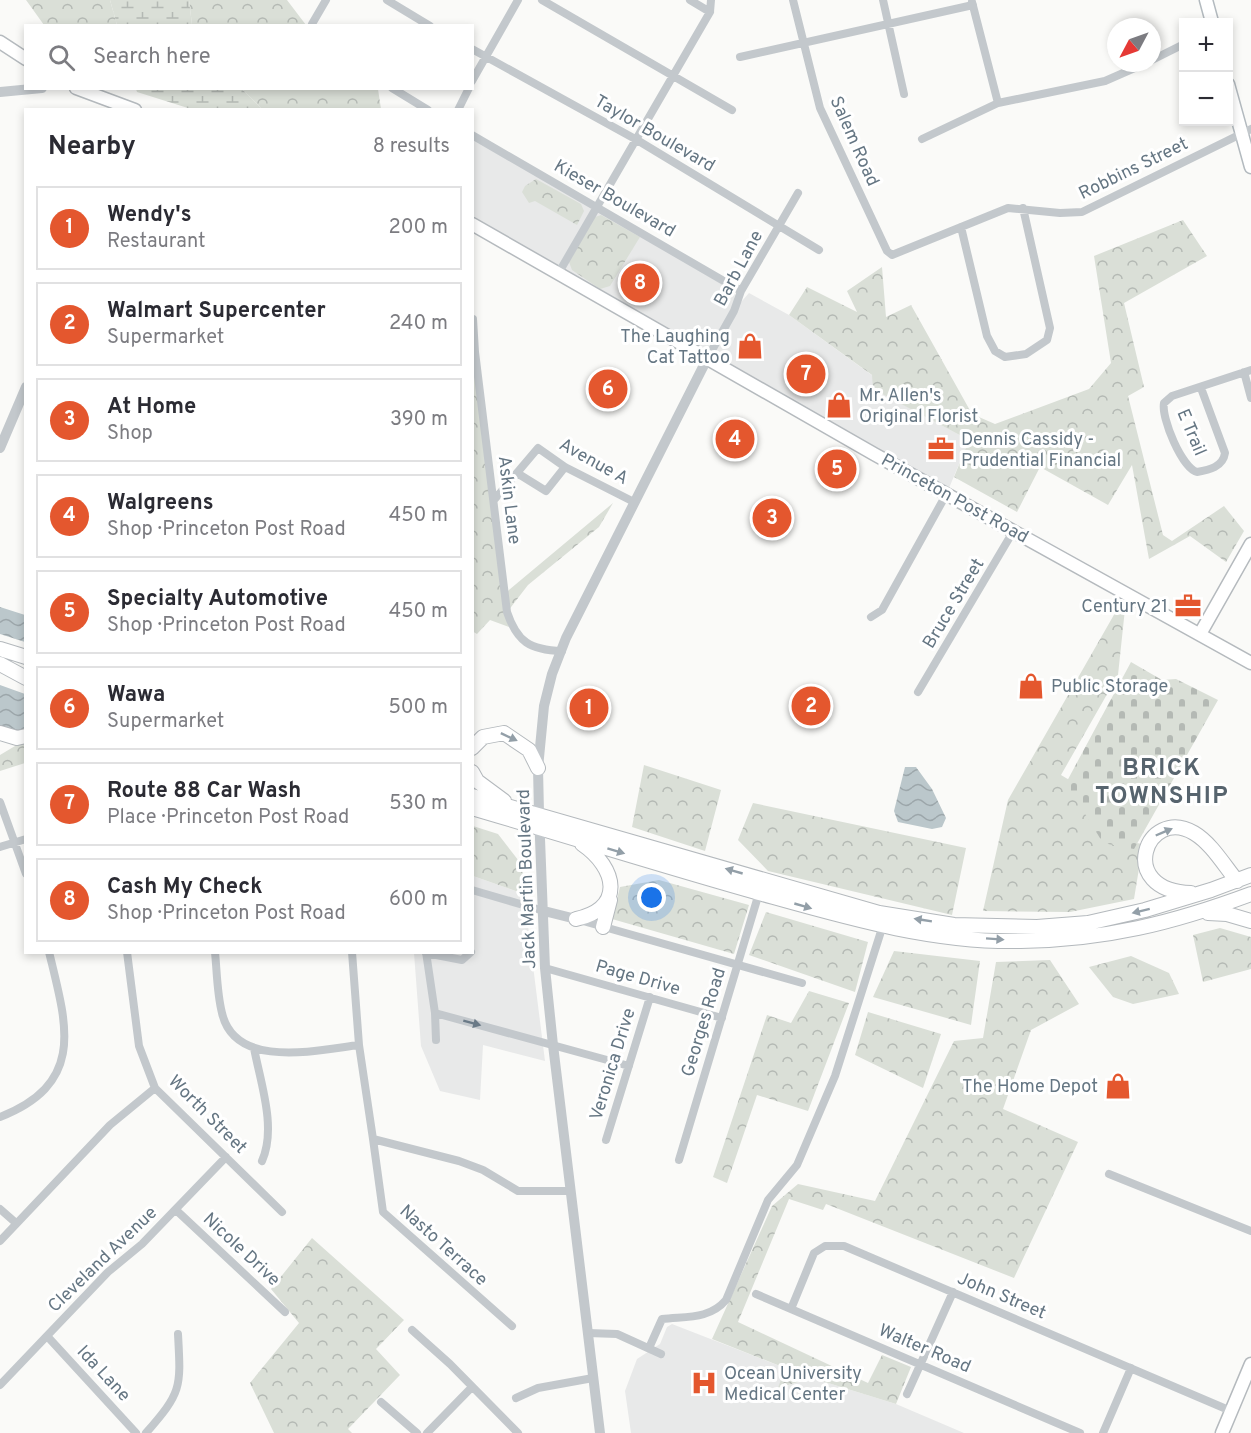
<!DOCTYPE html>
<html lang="en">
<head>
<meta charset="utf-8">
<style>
  :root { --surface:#fff; --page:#f7f7f7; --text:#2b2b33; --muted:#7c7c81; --line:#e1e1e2; --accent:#e4572e }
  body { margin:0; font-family:Overpass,sans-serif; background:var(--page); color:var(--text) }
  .controls { position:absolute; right:18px; top:18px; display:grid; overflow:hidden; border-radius:0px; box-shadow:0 3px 9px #0003 }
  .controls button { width:54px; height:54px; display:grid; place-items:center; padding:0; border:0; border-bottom:2px solid var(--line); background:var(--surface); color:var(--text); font:30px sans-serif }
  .compass { position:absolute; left:1107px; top:18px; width:54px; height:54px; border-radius:50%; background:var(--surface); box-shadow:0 3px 9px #0003; rotate:229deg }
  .you { position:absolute; left:652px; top:898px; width:21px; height:21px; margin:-15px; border:4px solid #fff; border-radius:50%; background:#1a73e8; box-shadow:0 0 0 9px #1a73e833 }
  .badge { display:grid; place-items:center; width:39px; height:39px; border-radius:50%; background:var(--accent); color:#fff; font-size:20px; font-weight:700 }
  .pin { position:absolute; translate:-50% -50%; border:3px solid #fff; box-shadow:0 2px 6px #0006 }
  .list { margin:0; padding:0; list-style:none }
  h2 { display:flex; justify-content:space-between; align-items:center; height:78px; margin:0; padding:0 24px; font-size:26px }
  h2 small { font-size:20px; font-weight:400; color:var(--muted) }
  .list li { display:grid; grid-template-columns:39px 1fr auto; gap:18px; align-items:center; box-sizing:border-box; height:84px; margin:0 12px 12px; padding:0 12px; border:2px solid var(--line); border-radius:0px }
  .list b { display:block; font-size:22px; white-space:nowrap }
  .list p { margin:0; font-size:20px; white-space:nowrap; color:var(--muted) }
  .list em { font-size:20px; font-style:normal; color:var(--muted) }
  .icon { flex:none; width:33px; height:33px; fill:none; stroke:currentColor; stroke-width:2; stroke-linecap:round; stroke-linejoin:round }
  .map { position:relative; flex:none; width:1251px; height:1433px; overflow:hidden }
  .search { position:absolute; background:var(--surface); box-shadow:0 3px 9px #0003; left:24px; top:24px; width:450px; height:66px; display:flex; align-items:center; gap:15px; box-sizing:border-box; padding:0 21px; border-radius:0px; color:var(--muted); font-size:22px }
  .panel { position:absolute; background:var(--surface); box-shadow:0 3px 9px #0003; left:24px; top:108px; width:450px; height:846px; border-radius:0px }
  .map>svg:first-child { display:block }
  .built { fill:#e8e9e9 }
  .forest { fill:url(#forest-crowns) }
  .wetland { fill:url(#wetland-marsh) }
  .cemetery { fill:url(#cemetery-stones) }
  .water { fill:url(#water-waves) }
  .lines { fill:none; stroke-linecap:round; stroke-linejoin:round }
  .secondary-casing { stroke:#b3babf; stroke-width:15 }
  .primary-casing { stroke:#b5babe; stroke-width:15 }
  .trunk-casing { stroke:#b4b9bd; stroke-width:16 }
  .minor { stroke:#c3c8cc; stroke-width:8 }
  .tertiary { stroke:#c3c8cc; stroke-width:10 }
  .secondary { stroke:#fff; stroke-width:12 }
  .primary { stroke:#fff; stroke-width:12 }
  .trunk { stroke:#fff; stroke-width:14 }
  .oneway { fill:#939fa8 }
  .oneway2 { fill:#6a7a87 }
  .labels { text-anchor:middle; stroke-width:6; stroke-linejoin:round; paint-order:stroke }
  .street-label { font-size:18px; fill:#657683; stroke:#fff }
  .poi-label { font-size:18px; fill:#657683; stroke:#fff; text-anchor:start }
  .district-label { font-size:24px; font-weight:bold; letter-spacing:1.5px; fill:#57646e; stroke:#fff }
</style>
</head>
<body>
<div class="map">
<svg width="1251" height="1433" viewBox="0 0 1251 1433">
  <defs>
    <pattern id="forest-crowns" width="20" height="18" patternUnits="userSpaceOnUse" patternTransform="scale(1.5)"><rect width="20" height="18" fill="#dadfd7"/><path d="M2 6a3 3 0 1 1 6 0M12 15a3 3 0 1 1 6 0" fill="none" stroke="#b4b9b4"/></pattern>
    <pattern id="wetland-marsh" width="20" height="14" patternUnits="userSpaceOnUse" patternTransform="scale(1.5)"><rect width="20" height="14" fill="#dadfd7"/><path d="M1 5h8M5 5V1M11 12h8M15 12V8" fill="none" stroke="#b4b9b4"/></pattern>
    <pattern id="cemetery-stones" width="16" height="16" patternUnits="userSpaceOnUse" patternTransform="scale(1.5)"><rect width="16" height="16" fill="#dadfd7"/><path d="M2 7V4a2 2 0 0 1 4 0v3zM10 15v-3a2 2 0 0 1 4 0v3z" fill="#b4b9b4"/></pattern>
    <pattern id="water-waves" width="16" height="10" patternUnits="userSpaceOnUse" patternTransform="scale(1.5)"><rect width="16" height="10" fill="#bbc7cb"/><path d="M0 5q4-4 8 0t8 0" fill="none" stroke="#9ca6aa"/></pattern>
  </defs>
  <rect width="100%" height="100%" fill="#fafaf8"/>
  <path class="built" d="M472,135L735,292L734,310L749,293L789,315L873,376L874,389L969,440L947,493L473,223Z
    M473,876L524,894L545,1061L483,1045L480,1100L440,1091L421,1046L414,953L472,952Z
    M672,1324L785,1368L779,1388L812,1378L896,1404L964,1433H631L625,1391L637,1359L660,1344L667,1327Z"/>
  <path class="forest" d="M26,0H110L117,25H44Z
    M189,0H287L306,25H192Z
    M242,89H378L381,109H262Z
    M536,179L581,204L584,211L577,225L535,201L529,203L522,192L525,186Z
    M601,215L640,237L610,286L600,289L572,270L569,262L595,217Z
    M1183,220L1207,256L1124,303L1144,387L1128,396L1163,535L1172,541L1224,506L1244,531L1226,562L1190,536L1149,559L1132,465L1108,505L1040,467L1017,512L954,477L969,440L873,389L872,375L789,315L807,287L857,312L847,291L882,267L886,317L911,305L972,414L995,424L1089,389L1111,363L1094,256Z
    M472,331L503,595L613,503L599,527L528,585L505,615L509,627L490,620L477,634L472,631Z
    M1119,606L1125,609L1118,675L1061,775L1101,799L1104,838L1143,844L1134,899L1070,912L983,911L1008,800Z
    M25,740V763L0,771V755Z
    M644,765L721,790L705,851L632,827Z
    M753,803L966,848L952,915L768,871L738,840Z
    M473,826L498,834L522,865L524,894L473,876Z
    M659,880L749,905L734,954L612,919L620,887Z
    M766,912L868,942L855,992L749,955Z
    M1220,928L1251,937V969L1203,982L1193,935Z
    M894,951L980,961L971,1025L873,997Z
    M1131,956L1169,973L1179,994L1133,1004L1113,997L1089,967Z
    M1050,960L1079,1004L1031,1030L1003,1109L1078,1142L1014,1278L826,1204L823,1210L789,1199L738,1322L868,1383L882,1355L911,1367L896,1404L812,1378L778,1388L785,1368L712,1339L772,1206L798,1184L875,1201L954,1041L983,1038L996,962Z
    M809,991L849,1003L808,1111L757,1095L727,1183L713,1177L767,1015L791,1023Z
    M868,1012L941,1034L923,1088L855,1055Z
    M312,1238L404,1320L376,1349L400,1375L348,1429L352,1433H274L250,1383L299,1323L271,1289Z"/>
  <path class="wetland" d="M110,0H189L192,25H117Z
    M136,89H242L262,109H191L137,92Z"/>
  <path class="cemetery" d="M1131,662L1162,680L1176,679L1218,700L1134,849L1103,843L1066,783Z"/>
  <path class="water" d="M0,607L25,615V642L0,634Z
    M0,685L25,694L26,731L15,732L0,728Z
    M905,767H916L932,789L946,818L942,827L932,829L898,822L894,811Z"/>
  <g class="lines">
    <g class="secondary-casing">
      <path id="secondary" d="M1206,0L1212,22
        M1228,84L1251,167"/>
    </g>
    <g class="primary-casing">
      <path id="primary" d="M0,42L26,59
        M76,88L135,110
        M472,224L874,454L1251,663
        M1200,634L1251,544
        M1222,1433L1251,1364"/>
    </g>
    <g class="trunk-casing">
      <path id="trunk" d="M0,649L26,657
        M0,664L26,678
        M0,733L17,738L26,736
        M472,748L483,737L504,733L529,750L538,768
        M472,772L477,781L504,801
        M472,796L879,913L954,925L1037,927L1088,923L1145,910L1211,890L1251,875
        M472,808C568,836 663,866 759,893C845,917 932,943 1021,941C1105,940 1173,923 1251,894
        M1191,893C1115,891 1146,805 1194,833C1211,843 1224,865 1237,881
        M1208,913L1227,914L1251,921
        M576,919C625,908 617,868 582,844
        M603,927L610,900"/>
    </g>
    <path class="minor" d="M387,0L430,26
      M542,0L732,110
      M690,0L710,12
      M793,0L820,108L887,251L892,255L1008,208L1060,213L1082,212L1251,129
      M883,0L904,94
      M972,2L998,103
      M312,24L326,0
      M472,49L637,140L819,250
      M740,57L973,5
      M1152,60L1184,44
      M472,81L518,0
      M392,88L428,110
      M458,110L469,88
      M472,135L741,291
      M922,139L998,103L1105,81L1146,63
      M961,227L987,336L995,351L1005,357L1026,354L1047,340L1050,328L1023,208
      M558,274L710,12L711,0
      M473,319L475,352L507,612C517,642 530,650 562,651
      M707,359L734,311L741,291L798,193
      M1244,372L1251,398
      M1201,388L1225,453C1223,467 1209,470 1197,472C1182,468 1161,418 1164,403L1172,396L1251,370
      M517,473L546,491L565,467
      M494,500L538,448L565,467L634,502
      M871,617L882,610L947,493
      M918,692L1014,530
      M0,802L26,874
      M0,847L26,839
      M472,890L544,911
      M576,919L802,983
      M127,952L139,1046L155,1088L282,1212
      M215,952C217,972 217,994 222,1013C235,1070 318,1050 359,1045
      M352,952L359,1045L373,1139L459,1161L483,1170L518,1191H570
      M426,952L435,1013L629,1066
      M426,953L462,960L471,952
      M545,968L722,1018
      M435,1013L436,1040
      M254,1048C260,1081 277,1128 262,1161
      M0,1117C86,1083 67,1026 49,952
      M373,1139L383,1212L512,1326
      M606,1140L650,997
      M679,1160L759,893
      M1109,1174L1251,1231
      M0,1209L16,1223
      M176,1210L285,1312
      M0,1241L110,1125L155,1088
      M756,1294L1080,1433
      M791,1309L814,1253L825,1246H844L1231,1411
      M412,1330L450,1364L518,1433
      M588,1333L617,1334L661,1354
      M47,1336L136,1433
      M649,1348L662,1319C685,1316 709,1320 726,1300L768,1200L797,1165L835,1076L883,925
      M0,1385L108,1272L142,1244L226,1157
      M907,1394L953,1292
      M516,1398L538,1388L593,1378
      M381,1402L417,1433
      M146,1433C182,1392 181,1388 178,1334
      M427,1433L472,1387
      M1103,1433L1131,1368"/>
    <path class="tertiary" d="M0,92L42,88
      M0,448L26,387
      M544,911L576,919
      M600,1433L553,1045L545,968L539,813L538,768L544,706L552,674L566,638L707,359"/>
    <use href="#secondary" class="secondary"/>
    <use href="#primary" class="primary"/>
    <use href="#trunk" class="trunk"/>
  </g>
  <defs><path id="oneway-solid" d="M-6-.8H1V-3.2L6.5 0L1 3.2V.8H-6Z" transform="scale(1.5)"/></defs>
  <g class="oneway">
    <use href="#oneway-solid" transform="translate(509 737) rotate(25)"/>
    <use href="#oneway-solid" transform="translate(1164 832) rotate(-23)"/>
    <use href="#oneway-solid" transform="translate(616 851) rotate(17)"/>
    <use href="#oneway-solid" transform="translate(734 871) rotate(-164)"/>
    <use href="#oneway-solid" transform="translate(803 906) rotate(16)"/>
    <use href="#oneway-solid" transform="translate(1141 911) rotate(166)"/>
    <use href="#oneway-solid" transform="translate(923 920) rotate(-171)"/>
    <use href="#oneway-solid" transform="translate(995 939) rotate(4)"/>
  </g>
  <use class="oneway2" href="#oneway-solid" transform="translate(472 1023) rotate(15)"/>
  <defs>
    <g id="shop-bare" transform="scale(2.07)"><path d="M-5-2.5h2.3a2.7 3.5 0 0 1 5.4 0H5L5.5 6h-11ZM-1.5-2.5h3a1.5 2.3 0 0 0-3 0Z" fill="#e4572e" stroke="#fff" stroke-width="2.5" paint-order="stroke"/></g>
    <g id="office-bare" transform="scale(2.07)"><path d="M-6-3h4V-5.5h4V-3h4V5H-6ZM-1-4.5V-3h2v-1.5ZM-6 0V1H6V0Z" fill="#e4572e" stroke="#fff" stroke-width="2.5" paint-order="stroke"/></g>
    <g id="hospital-bare" transform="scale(2.07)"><path d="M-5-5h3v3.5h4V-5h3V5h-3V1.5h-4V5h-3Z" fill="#e4572e" stroke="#fff" stroke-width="2.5" paint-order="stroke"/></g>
  </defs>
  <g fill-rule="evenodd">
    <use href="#shop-bare" x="750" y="346"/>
    <use href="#shop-bare" x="839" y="405"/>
    <use href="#office-bare" x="941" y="449"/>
    <use href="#office-bare" x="1188" y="606"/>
    <use href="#shop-bare" x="1031" y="686"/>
    <use href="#shop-bare" x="1118" y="1086"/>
    <use href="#hospital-bare" x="704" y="1383"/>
  </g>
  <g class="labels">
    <g class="street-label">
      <text transform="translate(655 133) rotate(30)" y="6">Taylor Boulevard</text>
      <text transform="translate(855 141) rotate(66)" y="6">Salem Road</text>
      <text transform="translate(1133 168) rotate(-26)" y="6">Robbins Street</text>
      <text transform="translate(615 198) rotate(30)" y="6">Kieser Boulevard</text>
      <text transform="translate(738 268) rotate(-62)" y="6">Barb Lane</text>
      <text transform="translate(1192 432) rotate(67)" y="6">E Trail</text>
      <text transform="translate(594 461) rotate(29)" y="6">Avenue A</text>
      <text transform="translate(955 498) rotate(29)" y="6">Princeton Post Road</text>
      <text transform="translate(510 500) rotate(83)" y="6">Askin Lane</text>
      <text transform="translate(953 603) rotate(-59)" y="6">Bruce Street</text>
      <text transform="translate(526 879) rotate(-92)" y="6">Jack Martin Boulevard</text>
      <text transform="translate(638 977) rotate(16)" y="6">Page Drive</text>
      <text transform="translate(703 1022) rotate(-73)" y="6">Georges Road</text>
      <text transform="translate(612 1064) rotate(-73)" y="6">Veronica Drive</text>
      <text transform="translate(208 1114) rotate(45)" y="6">Worth Street</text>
      <text transform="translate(444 1245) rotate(42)" y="6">Nasto Terrace</text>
      <text transform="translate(242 1249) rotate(43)" y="6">Nicole Drive</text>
      <text transform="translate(102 1259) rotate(-44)" y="6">Cleveland Avenue</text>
      <text transform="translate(1002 1295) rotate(23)" y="6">John Street</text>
      <text transform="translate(925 1348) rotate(23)" y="6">Walter Road</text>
      <text transform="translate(104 1373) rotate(47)" y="6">Ida Lane</text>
    </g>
    <g class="poi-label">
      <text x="730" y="342" text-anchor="end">The Laughing<tspan x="730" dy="21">Cat Tattoo</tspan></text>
      <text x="859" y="401">Mr. Allen's<tspan x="859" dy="21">Original Florist</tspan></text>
      <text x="961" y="445">Dennis Cassidy -<tspan x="961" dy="21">Prudential Financial</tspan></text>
      <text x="1168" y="612" text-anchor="end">Century 21</text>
      <text x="1051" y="692">Public Storage</text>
      <text x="1098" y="1092" text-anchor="end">The Home Depot</text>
      <text x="724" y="1379">Ocean University<tspan x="724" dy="21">Medical Center</tspan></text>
    </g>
    <g class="district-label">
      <text x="1162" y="775">BRICK<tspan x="1162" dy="28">TOWNSHIP</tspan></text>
    </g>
  </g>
</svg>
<div class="controls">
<button>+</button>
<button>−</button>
</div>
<svg class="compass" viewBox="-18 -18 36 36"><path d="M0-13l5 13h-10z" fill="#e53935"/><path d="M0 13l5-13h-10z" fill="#7c7c81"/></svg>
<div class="you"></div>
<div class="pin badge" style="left:589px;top:708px">1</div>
<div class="pin badge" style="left:811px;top:706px">2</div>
<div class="pin badge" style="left:772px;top:518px">3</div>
<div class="pin badge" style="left:735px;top:439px">4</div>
<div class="pin badge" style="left:837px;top:469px">5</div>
<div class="pin badge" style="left:608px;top:389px">6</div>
<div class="pin badge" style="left:806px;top:374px">7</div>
<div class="pin badge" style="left:640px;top:283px">8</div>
<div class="search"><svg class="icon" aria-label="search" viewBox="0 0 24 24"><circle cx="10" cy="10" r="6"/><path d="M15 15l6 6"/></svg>Search here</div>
<section class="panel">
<h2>Nearby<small>8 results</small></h2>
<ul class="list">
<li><span class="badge">1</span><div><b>Wendy's</b><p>Restaurant</p></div><em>200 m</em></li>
<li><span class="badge">2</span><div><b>Walmart Supercenter</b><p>Supermarket</p></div><em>240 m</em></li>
<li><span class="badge">3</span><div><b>At Home</b><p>Shop</p></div><em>390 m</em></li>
<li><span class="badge">4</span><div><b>Walgreens</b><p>Shop · Princeton Post Road</p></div><em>450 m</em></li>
<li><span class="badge">5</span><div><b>Specialty Automotive</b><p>Shop · Princeton Post Road</p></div><em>450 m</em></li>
<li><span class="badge">6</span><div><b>Wawa</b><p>Supermarket</p></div><em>500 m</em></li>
<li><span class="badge">7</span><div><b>Route 88 Car Wash</b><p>Place · Princeton Post Road</p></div><em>530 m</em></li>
<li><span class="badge">8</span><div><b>Cash My Check</b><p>Shop · Princeton Post Road</p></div><em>600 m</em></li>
</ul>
</section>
</div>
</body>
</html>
